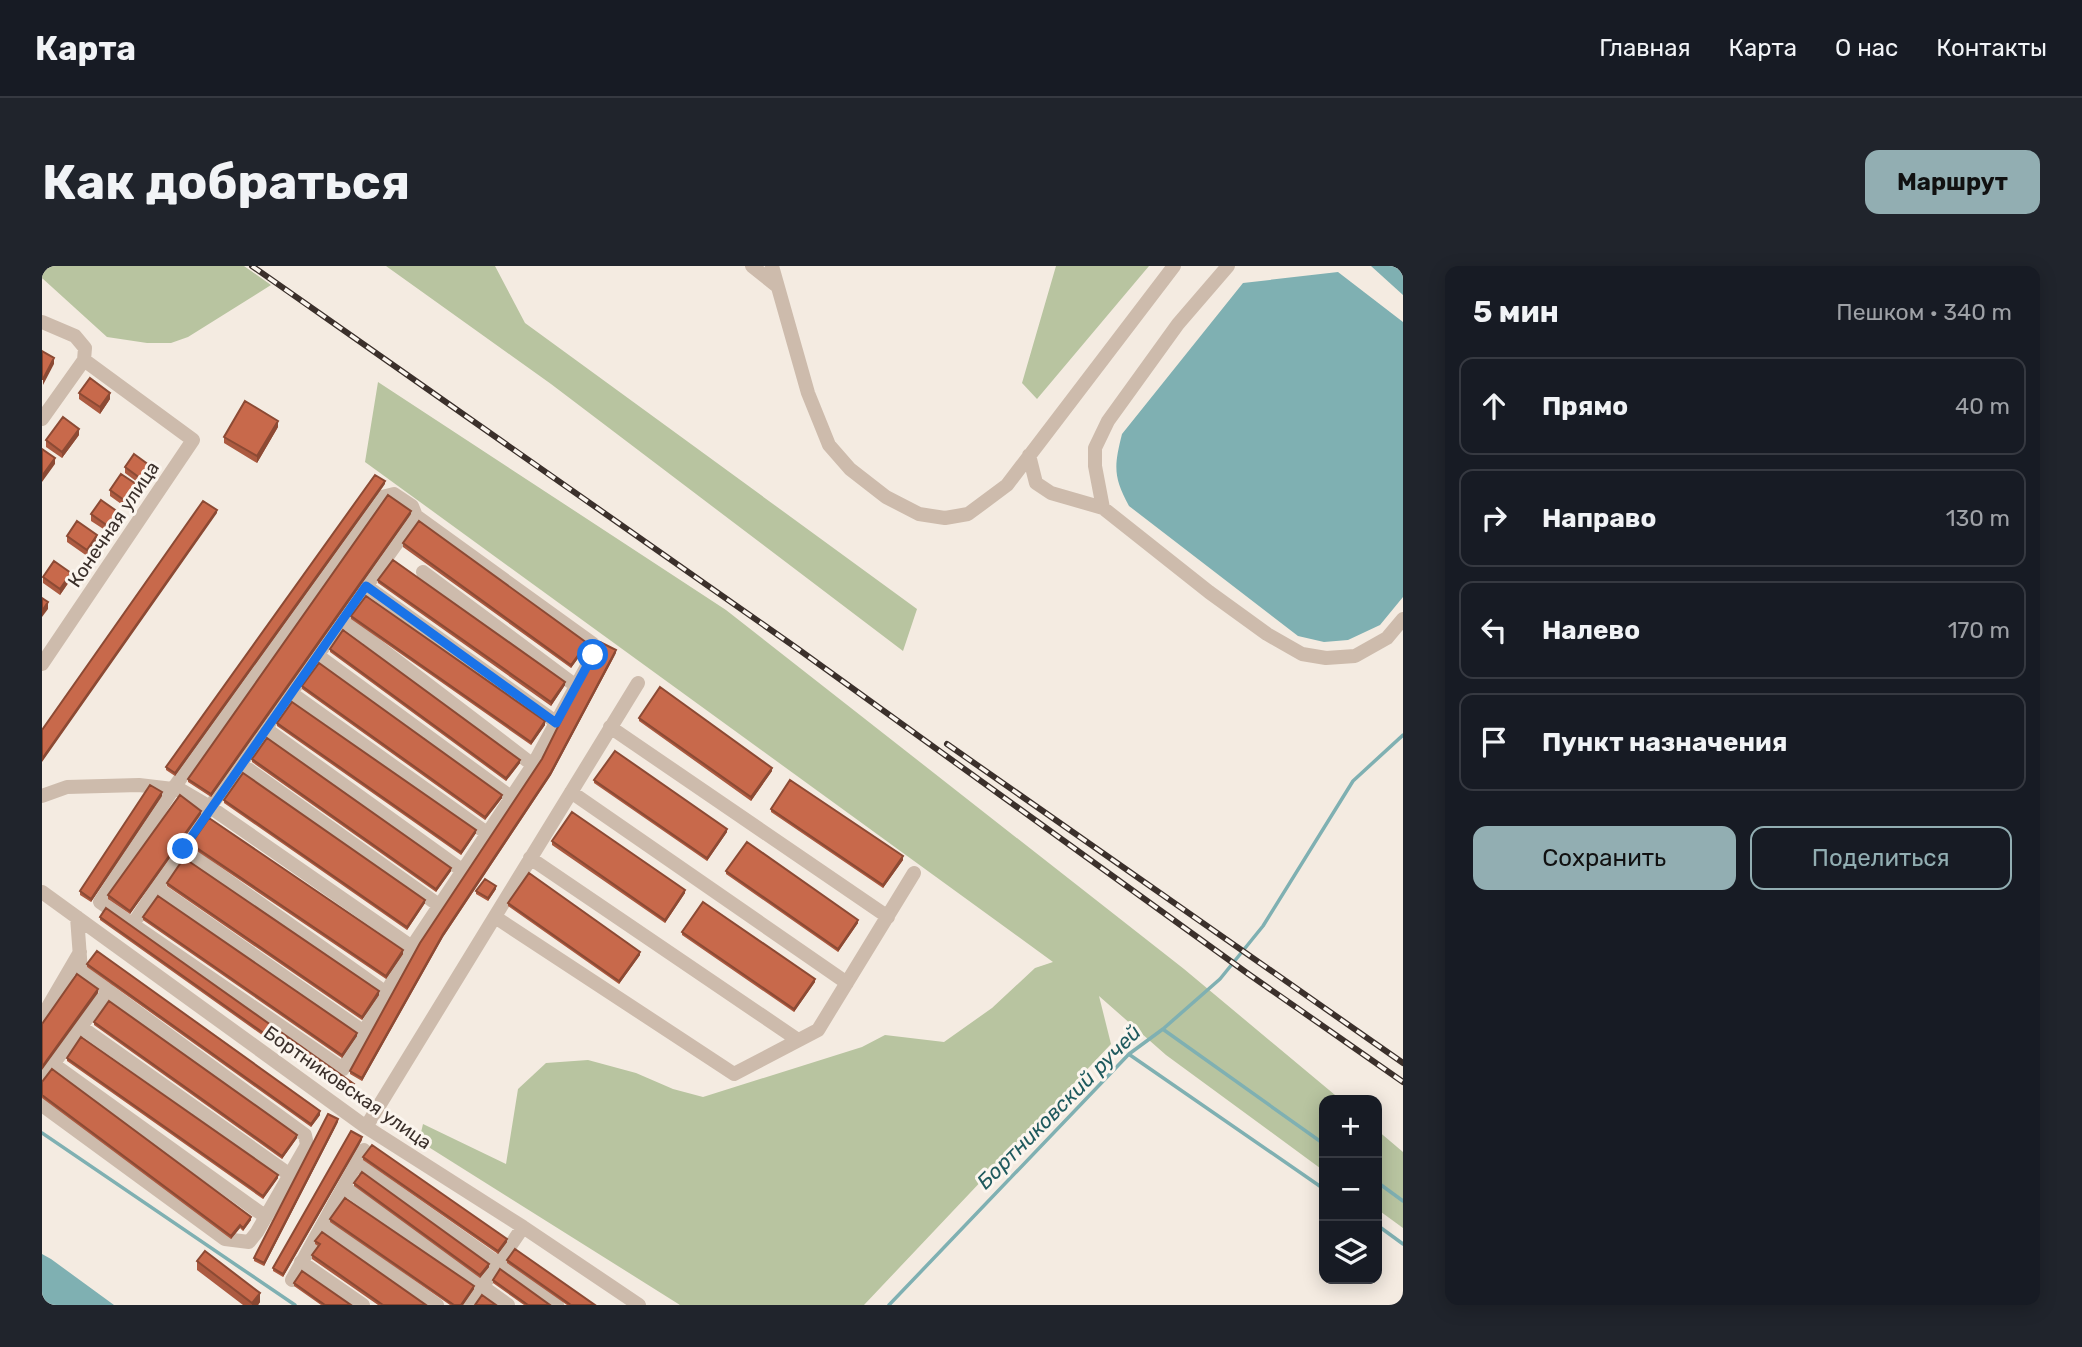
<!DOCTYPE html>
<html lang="ru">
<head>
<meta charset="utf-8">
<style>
  :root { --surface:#171b24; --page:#20242c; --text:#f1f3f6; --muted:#9ea1a6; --line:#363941; --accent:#92aeb2 }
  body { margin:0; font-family:Rubik,sans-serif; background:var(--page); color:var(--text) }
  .controls { position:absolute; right:21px; bottom:21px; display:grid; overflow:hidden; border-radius:14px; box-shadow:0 4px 18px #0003 }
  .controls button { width:63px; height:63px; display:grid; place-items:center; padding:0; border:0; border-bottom:2px solid var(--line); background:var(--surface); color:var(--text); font:35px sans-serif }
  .stop { position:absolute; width:21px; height:21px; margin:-16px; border:5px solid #1a73e8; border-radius:50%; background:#fff }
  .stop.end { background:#1a73e8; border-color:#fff; box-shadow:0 2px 7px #0008 }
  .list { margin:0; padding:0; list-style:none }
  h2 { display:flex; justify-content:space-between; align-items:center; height:91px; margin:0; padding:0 28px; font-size:30px }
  h2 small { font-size:23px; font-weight:400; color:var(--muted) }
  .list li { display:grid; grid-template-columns:46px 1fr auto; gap:21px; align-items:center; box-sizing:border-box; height:98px; margin:0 14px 14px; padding:0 14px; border:2px solid var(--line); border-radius:14px }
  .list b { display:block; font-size:26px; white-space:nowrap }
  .list em { font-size:23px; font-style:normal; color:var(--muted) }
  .actions { display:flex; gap:14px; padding:21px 28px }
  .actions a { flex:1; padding:16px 0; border:2px solid var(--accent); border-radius:14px; text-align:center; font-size:24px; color:var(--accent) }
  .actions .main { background:var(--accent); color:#111 }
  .icon { flex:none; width:38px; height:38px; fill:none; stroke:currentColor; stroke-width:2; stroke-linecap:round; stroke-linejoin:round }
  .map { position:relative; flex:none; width:1361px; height:1039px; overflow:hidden; border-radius:14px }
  header { display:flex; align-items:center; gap:42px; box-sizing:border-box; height:98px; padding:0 35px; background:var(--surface); border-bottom:2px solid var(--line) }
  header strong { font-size:33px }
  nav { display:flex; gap:38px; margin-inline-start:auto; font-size:24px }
  .intro { display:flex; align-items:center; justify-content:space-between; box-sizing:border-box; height:168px; padding:0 42px }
  h1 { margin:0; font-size:49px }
  .button { padding:18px 32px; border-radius:14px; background:var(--accent); color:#111; font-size:24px; font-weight:700 }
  main { display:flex; gap:42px; padding:0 42px }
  aside { flex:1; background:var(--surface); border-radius:14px; box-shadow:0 4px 18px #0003 }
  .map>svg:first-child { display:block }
  .green { fill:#b8c4a0 }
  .water { fill:#7fb0b2 }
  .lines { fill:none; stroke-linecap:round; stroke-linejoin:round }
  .stream { stroke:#7fb0b2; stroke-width:3.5 }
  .minor { stroke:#cdbbac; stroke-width:14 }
  .rail-casing { stroke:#3b302b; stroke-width:6 }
  .rail { stroke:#fbf5ee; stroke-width:3.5; stroke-dasharray:10; stroke-linecap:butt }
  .wall { fill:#ac5a40 }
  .shaded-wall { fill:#8c4a34 }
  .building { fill:#c8694b; stroke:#8c4a34; stroke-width:2 }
  .route { stroke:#1a73e8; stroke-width:9 }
  .labels { text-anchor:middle; stroke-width:6; stroke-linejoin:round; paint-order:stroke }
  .street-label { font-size:19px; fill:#3b302b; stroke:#fbf5ee }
  .water-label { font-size:21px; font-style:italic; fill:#1f5a5e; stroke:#fbf5ee }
</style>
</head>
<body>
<header>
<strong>Карта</strong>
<nav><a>Главная</a><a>Карта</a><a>О нас</a><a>Контакты</a></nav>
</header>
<div class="intro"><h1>Как добраться</h1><a class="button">Маршрут</a></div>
<main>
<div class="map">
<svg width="1361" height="1039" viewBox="0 0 1361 1039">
  <rect width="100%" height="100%" fill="#f4ebe1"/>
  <path class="green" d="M0,0H202L229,19L146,71L129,77H105L65,71L0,12Z
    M344,0H453L483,57L875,343L861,385L509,118Z
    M1014,0H1107L995,133L980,117Z
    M336,116L684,344L1142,703L1299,834H1282V905L1124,789L1057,730L1069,778L822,1039H638L377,875L381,858L464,898L476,823L504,797L546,794L594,807L631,823L661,831L820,781L843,769L902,776L950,742L993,702L1011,696L323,196Z
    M1335,864L1361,886V962L1335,943Z"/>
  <path class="water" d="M1329,0H1361V29Z
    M1296,6L1361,56V331L1338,359L1306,374L1282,376L1256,370L1087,240C1071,211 1072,200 1080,168L1201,17Z
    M0,988L9,993L72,1039H0Z"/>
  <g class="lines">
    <path class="stream" d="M1122,764L1282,878
      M1088,789L1282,923
      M0,867L253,1039
      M1335,916L1361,935
      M1335,959L1361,978
      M847,1039L1087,788L1121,763L1178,713L1221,660L1311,515L1361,469"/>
    <path class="minor" d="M710,0L735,20
      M730,0L766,127L787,179L808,203L844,231L877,248L903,252L926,248L965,219L1132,0
      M0,56L33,70L43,82L42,94L151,174L0,398
      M0,153L42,94
      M987,189L994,217L1009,227L1061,242L1167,326L1225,368L1260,388L1284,392L1313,390L1345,372L1361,353
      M1061,242L1053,200V182L1066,155L1136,58L1186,0
      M381,306L534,420
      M324,320L515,457
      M300,353L491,499
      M275,389L470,532
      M249,427L446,568
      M568,461L846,651
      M224,463L421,605
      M199,498L398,640
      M529,526L805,717
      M0,530L25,521L97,519L139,524L168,541L370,681
      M141,583L344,727
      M488,592L756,774
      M115,622L322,766
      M0,626L324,861L481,961L597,1039
      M453,651L692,808L776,764L872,607
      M91,658L168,541L374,250L551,378V389L491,499L370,681L301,803L58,636L131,523L336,232L352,228L370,240L374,250
      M0,751L38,686
      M39,761L248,909
      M11,798L224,951
      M0,813L66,724
      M0,839L183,973L207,976L215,966L265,879L263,869L39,705L35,651
      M324,861L596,417
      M315,898L515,1039
      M302,921L466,1039
      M281,958L395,1039
      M259,996L321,1039
      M250,1014L322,884
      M428,1039L481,961"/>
    <g class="rail-casing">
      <path id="rail" d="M210,0L756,383L1205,707L1361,816
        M905,478L1361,797"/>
    </g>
    <use href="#rail" class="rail"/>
  </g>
  <path class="wall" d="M37,127L68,133L58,148L37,133Z
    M236,161L215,197L182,177V171Z
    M37,169L20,192L4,181V174Z
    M83,201L107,205L98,218L83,207Z
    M343,218L133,510L124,504V501Z
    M68,224H94L82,240L68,230Z
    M49,248L76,253L66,266L49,255Z
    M369,248L169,531L146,516V513Z
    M25,270L55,275L45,290L25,276Z
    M361,277L545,380L529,402L361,281Z
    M1,311L29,313L18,329L1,317Z
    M336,314L523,419L509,440L336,317Z
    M309,350L503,459L489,479L309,353Z
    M288,383L478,497L464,515L288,386Z
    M574,387L509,509L401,671L320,815L308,808V805Z
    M260,420L460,532L443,554L260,423Z
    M597,452L730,505L709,535L597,455Z
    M235,457L434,567L419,589L235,460Z
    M210,493L409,605L394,626L210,496Z
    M552,514L685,566L665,595L552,517Z
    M120,530L49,636L38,629V625Z
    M182,534L383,637L365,664L182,537Z
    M729,543L861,594L841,622L729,546Z
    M159,548L88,648L66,633V629Z
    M510,575L643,627L623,657L510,579Z
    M149,578L361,688L344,713L149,581Z
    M684,605L816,657L796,686L684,608Z
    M125,617L337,729L320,754L125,620Z
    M454,623L446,635L434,628V625Z
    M466,637L598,689L577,718L466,640Z
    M58,651L312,821L306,830L58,654Z
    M101,651L315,770L300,792L101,654Z
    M640,666L773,716L752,746L640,669Z
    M45,698L278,849L269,861L45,701Z
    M52,756L255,872L240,893L52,759Z
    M25,792L236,912L221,933L25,795Z
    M0,816L209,954L201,965L198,962L189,973L0,832Z
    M296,856L222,1000L212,995V992Z
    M320,874L241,1011L231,1005V1002Z
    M321,891L465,976L456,988L321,894Z
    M312,917L447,1001L438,1012L312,920Z
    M288,953L432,1023L421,1039H408L288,956Z
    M273,975L384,1039H336L270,993V989L276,980L273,978Z
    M465,994L553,1039H525L465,997Z
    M155,995L218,1036L216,1039H201L155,1004Z
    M451,1014L508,1039H482L451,1017Z
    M252,1017L309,1039H279L252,1020Z"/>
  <path class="shaded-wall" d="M12,92V98L1,119V113Z
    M68,127V133L58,148V141Z
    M236,155V161L215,197V190Z
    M37,163V169L20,192V186Z
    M13,192V198L0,216V210Z
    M107,199V205L98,218V212Z
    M343,215V218L133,510V507Z
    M94,218V224L82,240V234Z
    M175,244V247L0,496V493Z
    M369,245V248L169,531V528Z
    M76,246V253L66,266V260Z
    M55,269V275L45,290V284Z
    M29,307V313L18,329V323Z
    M6,336V343L0,351V345Z
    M545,377V380L529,402V399Z
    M574,384V387L509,509L401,671L320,815V812L401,668Z
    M523,416V419L509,440V436Z
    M503,455V459L489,479V476Z
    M478,494V497L464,515V512Z
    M730,502V505L709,535V531Z
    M120,526V530L49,636V633Z
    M460,529V532L443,554V551Z
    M159,545V548L88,648V645Z
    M685,563V566L665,595V592Z
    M434,564V567L419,589V586Z
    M861,590V594L841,622V619Z
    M409,602V605L394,626V623Z
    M454,620V623L446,635V632Z
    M643,624V627L623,657V654Z
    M383,634V637L365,664V661Z
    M816,654V657L796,686V683Z
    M361,684V688L344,713V710Z
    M598,686V689L577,718V715Z
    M773,713V716L752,746V743Z
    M56,723V727L0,804V801Z
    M337,725V729L320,754V751Z
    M315,767V770L300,792V789Z
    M278,845V849L269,861V858Z
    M296,853V856L222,1000V997Z
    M255,869V872L240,893V890Z
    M320,871V874L241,1011V1008Z
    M236,909V912L221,933V930Z
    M209,951V954L201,965V962Z
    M198,959V962L189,973V970Z
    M465,973V976L456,988V985Z
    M447,998V1001L438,1012V1009Z
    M432,1020V1023L421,1039H419Z
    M218,1027V1036L216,1039H210V1037Z"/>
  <path class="building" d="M0,85L12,92L1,113H0Z
    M48,112L68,127L58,141L37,127Z
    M203,135L236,155L215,190L182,171Z
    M21,151L37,163L20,186L4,174Z
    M0,183L13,192L0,210Z
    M92,188L107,199L98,212L83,201Z
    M79,208L94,218L82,234L68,224Z
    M333,209L343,215L133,507L124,501Z
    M346,229L369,245L169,528L146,513Z
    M59,234L76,246L66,260L49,248Z
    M161,235L175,244L0,493V464Z
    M35,255L55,269L45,284L25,270Z
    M377,255L545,377L529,399L361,277Z
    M351,294L523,416L509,436L336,314Z
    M12,295L29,307L18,323L1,311Z
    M324,330L503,455L489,476L309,350Z
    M0,332L6,336L0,345Z
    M301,364L478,494L464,512L288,383Z
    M558,376L574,384L509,506L401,668L320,812L308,805L378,677L500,493Z
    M277,397L460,529L443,551L260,420Z
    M618,421L730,502L709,531L597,452Z
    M250,436L434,564L419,586L235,457Z
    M225,472L409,602L394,623L210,493Z
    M573,485L685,563L665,592L552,514Z
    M201,507L383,634L365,661L182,534Z
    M748,514L861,590L841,619L729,543Z
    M108,519L120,526L49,633L38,625Z
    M138,529L159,545L88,645L66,629Z
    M530,546L643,624L623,654L510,575Z
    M167,552L361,684L344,710L149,578Z
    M705,576L816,654L796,683L684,605Z
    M142,592L337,725L320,751L125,617Z
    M487,607L598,686L577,715L466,637Z
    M443,613L454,620L446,632L434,625Z
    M116,630L315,767L300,789L101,651Z
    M661,636L773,713L752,743L640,666Z
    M64,642L312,818L306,827L58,651Z
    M55,685L278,845L269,858L45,698Z
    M35,708L56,723L0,801V758Z
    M67,735L255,869L240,890L52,756Z
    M39,771L236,909L221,930L25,792Z
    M10,803L209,951L201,962L198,959L189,970L0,829V816Z
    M286,848L296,853L222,997L212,992Z
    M309,865L320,871L241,1008L231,1002Z
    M330,879L465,973L456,985L321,891Z
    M320,906L447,998L438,1009L312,917Z
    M303,932L432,1020L419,1039H412L288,953Z
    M280,966L384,1039H341L270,989L278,978L273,975Z
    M473,983L553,1039H529L465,994Z
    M163,985L218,1027L210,1037L155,995Z
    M458,1003L508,1039H486L451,1014Z
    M260,1005L309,1039H283L252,1017Z
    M440,1029L454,1039H433Z"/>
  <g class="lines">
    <path class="route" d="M141,583L324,320L514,457L551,389"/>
  </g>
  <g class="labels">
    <g class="street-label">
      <text transform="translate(71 258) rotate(-56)" y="7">Конечная улица</text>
      <text transform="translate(306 821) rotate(35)" y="7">Бортниковская улица</text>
    </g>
    <g class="water-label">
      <text transform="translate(1017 841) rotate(-45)" y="7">Бортниковский ручей</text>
    </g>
  </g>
</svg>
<div class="controls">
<button>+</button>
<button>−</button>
<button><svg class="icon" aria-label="layers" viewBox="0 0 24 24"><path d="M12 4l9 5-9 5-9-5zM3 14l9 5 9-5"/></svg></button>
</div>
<div class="stop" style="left:551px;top:389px"></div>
<div class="stop end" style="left:141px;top:583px"></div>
</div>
<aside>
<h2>5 мин<small>Пешком · 340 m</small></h2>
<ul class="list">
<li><svg class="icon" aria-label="ahead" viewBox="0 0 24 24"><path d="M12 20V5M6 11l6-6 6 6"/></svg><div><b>Прямо</b></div><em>40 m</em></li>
<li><svg class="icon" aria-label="right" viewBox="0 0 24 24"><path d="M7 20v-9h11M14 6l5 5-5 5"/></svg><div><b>Направо</b></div><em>130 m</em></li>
<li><svg class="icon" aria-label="left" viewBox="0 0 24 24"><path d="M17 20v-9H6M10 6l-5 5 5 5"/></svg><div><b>Налево</b></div><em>170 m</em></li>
<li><svg class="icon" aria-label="arrive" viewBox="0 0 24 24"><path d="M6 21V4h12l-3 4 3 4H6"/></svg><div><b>Пункт назначения</b></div></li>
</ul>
<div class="actions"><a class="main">Сохранить</a><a>Поделиться</a></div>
</aside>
</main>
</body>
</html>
